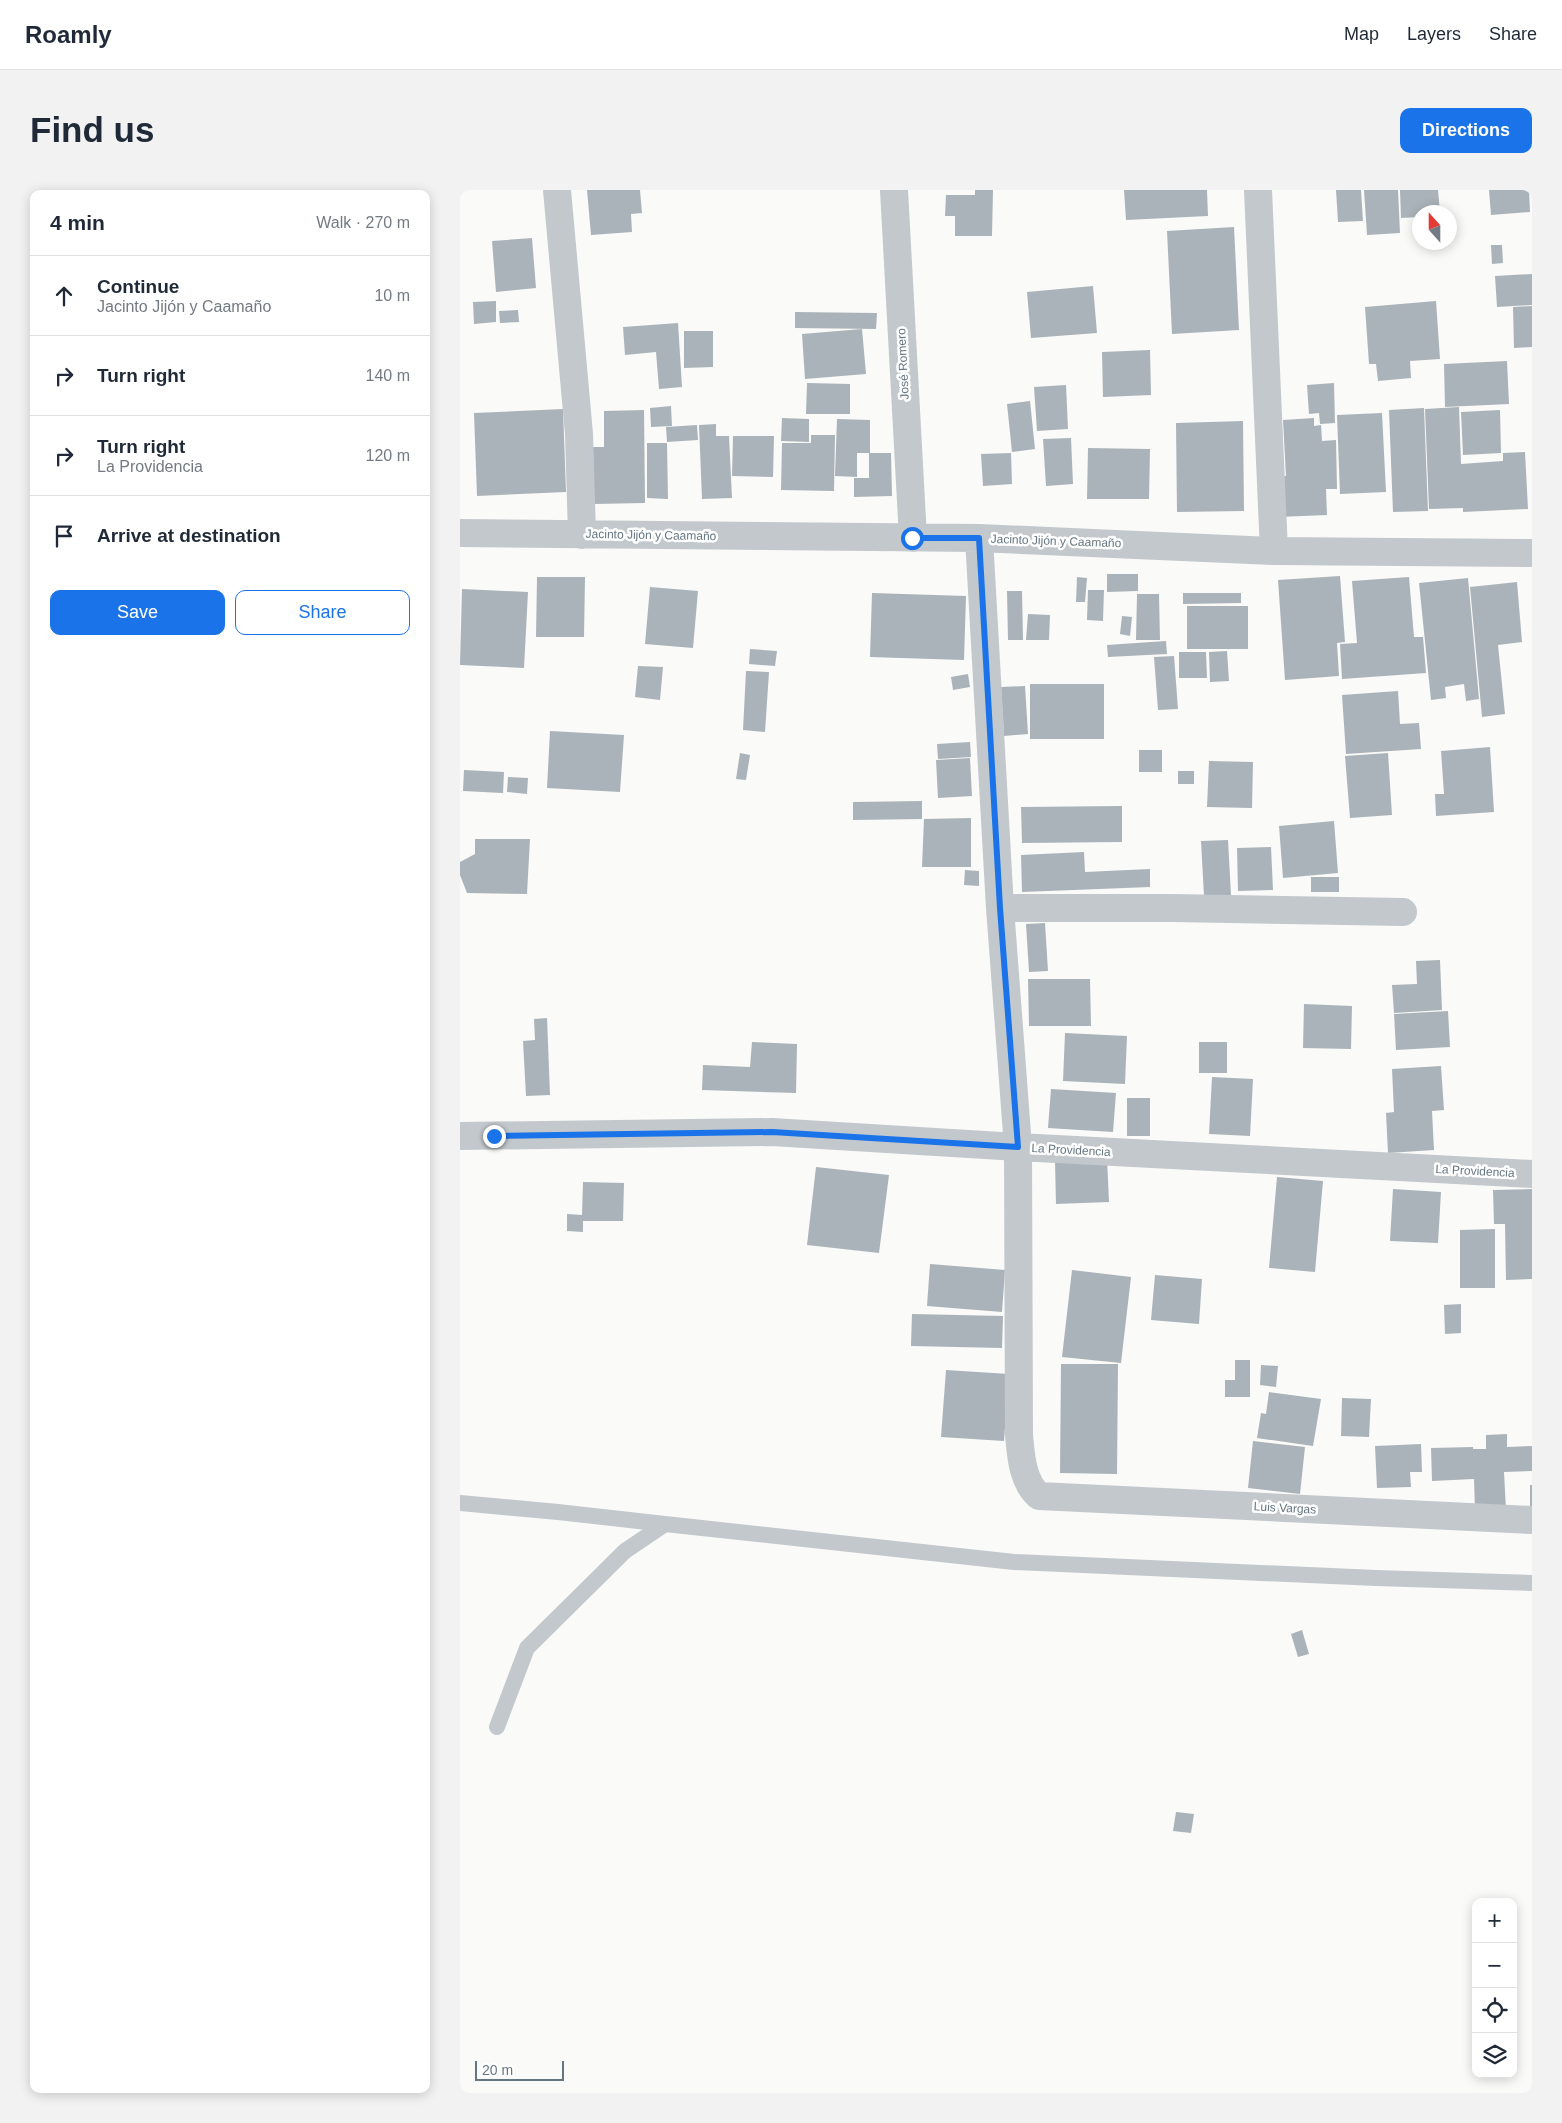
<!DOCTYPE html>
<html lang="en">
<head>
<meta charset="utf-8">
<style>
  :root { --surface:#fff; --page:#f2f2f3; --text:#1f2937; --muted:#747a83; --line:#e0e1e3; --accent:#1a73e8 }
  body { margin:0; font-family:Arial,sans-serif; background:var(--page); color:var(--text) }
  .controls { position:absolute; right:15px; bottom:15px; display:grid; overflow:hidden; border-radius:10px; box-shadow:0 2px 12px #0003 }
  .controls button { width:45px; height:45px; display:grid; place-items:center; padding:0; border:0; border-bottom:1px solid var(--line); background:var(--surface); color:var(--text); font:25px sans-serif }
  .compass { position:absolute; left:952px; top:15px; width:45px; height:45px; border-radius:50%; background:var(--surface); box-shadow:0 2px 12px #0003; rotate:339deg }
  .scale { position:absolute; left:15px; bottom:12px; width:89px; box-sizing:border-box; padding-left:5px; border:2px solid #657683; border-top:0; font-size:14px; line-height:18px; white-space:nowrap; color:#657683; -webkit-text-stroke:4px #fff; paint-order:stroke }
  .stop { position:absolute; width:15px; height:15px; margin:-11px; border:4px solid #1a73e8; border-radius:50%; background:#fff }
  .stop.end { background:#1a73e8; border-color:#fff; box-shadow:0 1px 5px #0008 }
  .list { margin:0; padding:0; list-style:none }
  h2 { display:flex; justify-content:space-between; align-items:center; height:65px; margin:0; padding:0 20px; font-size:21px }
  h2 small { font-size:16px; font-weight:400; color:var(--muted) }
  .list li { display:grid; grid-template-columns:32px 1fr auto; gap:15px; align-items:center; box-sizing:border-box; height:80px; padding:0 20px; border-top:1px solid var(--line) }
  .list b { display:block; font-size:19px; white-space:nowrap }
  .list p { margin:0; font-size:16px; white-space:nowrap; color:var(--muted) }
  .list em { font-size:16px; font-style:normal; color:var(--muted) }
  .actions { display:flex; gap:10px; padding:15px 20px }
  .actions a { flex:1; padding:11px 0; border:1px solid var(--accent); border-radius:10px; text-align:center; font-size:18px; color:var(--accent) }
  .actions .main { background:var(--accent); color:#fff }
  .icon { flex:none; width:28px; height:28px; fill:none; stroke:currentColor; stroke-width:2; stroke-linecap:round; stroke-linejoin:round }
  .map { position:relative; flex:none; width:1072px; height:1903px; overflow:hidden; border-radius:10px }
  header { display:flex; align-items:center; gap:30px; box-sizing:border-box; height:70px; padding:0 25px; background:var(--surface); border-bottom:1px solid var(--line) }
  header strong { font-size:24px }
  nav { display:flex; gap:28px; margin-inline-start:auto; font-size:18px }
  .intro { display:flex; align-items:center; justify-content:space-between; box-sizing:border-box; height:120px; padding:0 30px }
  h1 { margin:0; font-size:35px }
  .button { padding:12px 22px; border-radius:10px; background:var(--accent); color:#fff; font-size:18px; font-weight:700 }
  main { display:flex; gap:30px; padding:0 30px }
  aside { flex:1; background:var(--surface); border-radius:10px; box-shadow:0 2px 12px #0003 }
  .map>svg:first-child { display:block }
  .building { fill:#aab3b9 }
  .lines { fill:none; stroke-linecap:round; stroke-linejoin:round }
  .service { stroke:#c3c8cc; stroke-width:16 }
  .minor { stroke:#c3c8cc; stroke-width:28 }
  .route { stroke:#1a73e8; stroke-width:6 }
  .labels { text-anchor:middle; stroke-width:5; stroke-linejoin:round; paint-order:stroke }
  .street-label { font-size:12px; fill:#657683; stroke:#fff }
</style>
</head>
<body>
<header>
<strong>Roamly</strong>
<nav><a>Map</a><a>Layers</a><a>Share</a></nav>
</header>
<div class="intro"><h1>Find us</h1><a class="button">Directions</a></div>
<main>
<aside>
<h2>4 min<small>Walk · 270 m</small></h2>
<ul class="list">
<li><svg class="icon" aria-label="ahead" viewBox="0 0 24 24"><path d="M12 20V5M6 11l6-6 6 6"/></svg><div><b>Continue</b><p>Jacinto Jijón y Caamaño</p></div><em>10 m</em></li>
<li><svg class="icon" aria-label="right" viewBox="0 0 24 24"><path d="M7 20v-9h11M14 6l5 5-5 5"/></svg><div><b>Turn right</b></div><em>140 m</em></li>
<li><svg class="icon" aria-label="right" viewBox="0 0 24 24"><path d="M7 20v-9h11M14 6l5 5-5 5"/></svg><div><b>Turn right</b><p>La Providencia</p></div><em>120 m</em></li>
<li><svg class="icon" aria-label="arrive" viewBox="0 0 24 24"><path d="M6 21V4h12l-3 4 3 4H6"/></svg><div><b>Arrive at destination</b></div></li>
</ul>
<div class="actions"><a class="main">Save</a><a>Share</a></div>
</aside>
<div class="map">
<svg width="1072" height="1903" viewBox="0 0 1072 1903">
  <rect width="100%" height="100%" fill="#fafaf8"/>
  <path class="building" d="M127,0H180L182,23L171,24L172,42L131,45Z
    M515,0H533L532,46H495V26H485L486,5H515Z
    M664,0H747L748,26L666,30Z
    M876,0H901L903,31L878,32Z
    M904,0H938L940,43L907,45Z
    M940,0H978L980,22H959V27L941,28Z
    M1029,0H1069L1070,22L1031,25Z
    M774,37L779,140L712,144L707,41Z
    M72,48L76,98L36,102L32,51Z
    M1031,55H1042L1043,73L1032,74Z
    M1072,84V115L1037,117L1035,86Z
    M633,96L637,143L571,148L567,102Z
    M36,111V132L14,134L13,112Z
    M976,111L980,169L950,171L951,188L918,191L916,174H909L905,117Z
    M1072,116V157L1054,158L1053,117Z
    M58,120L59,132L40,133L39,121Z
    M335,122L417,123L416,139L335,138Z
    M218,133L222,197L199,199L196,162L165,165L163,137Z
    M402,139L406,184L345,189L342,144Z
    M224,141H253V177L224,178Z
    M690,160L691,205L643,207L642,162Z
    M1047,171L1049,214L985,217L984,174Z
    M347,193L390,194V224H346Z
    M874,193L875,233L860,234L859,223L849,224L847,195Z
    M606,195L608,239L577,241L574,197Z
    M570,211L575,259L552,262L547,214Z
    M211,216L212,236L191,237L190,218Z
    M999,217L1001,274L1043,271V263L1065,262L1068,319L1003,322V318L969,319L965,219Z
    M964,218L968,321L933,322L929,220Z
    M103,219L106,302L17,306L14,223Z
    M184,220L185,313L134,314L133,257H144V221Z
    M1040,220L1041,263L1003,265L1001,222Z
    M922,223L926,302L880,304L877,225Z
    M322,228L349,229V252L321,251Z
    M854,228V236L861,235L862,251L876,250L877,299H866L867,325L818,327L816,287L826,286L823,230Z
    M377,229L410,230V263H397V287L375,286Z
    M783,231L784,321L717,322L716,233Z
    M256,234V246H269L272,308L242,309L239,235Z
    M237,235L238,250L207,252L206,237Z
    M351,245H375L374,301L321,300L322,253H351Z
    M273,246H314L313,287L272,286Z
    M611,248L613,294L586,296L583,249Z
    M187,253H207L208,309L187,308Z
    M628,258L690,259L689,309H627Z
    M409,263H431L432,306L394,307V288H409Z
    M551,263L552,294L523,296L521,264Z
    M647,384H678V401L647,402Z
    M880,386L885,452L877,453L879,486L825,490L818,390Z
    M77,387H125L124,447H76Z
    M617,387L627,388L625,412H616Z
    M949,387L954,447H963L966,483L882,489L880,454L897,453L892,391Z
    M1008,388L1019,509L1006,511L1004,494L985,497L986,508L971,510L959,393Z
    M1057,392L1062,452L1038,455L1045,524L1022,527L1010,397Z
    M190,397L238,401L233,458L185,454Z
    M2,399L68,402L64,478L0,475Z
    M628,400H644L643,431L627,430Z
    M547,401H562L563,450H548Z
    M412,403L506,406L504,470L410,467Z
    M723,403H781V413L723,414Z
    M677,404H699L700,450H676Z
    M727,416H788V459H727Z
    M568,424L590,425L589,450H566Z
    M662,426L672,427L670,446L660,444Z
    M706,451L707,464L648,467L647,455Z
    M290,459L317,461L315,476L289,474Z
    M767,461L769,491L750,492L749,462Z
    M719,462H746L747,488H719Z
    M714,466L718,519L698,520L694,467Z
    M178,476L203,477L200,510L175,507Z
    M286,481L309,482L305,542L283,540Z
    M508,484L510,497L493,500L491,487Z
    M570,494H644V549H570Z
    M565,496L568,544L544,546L541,497Z
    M938,501L940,534L959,533L961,559L886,564L882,505Z
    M90,541L164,545L160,602L87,598Z
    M510,552L511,567L478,569L477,554Z
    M1030,557L1034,622L976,626L975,604H984L981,561Z
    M679,560H702V582H679Z
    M280,563L290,565L286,590L276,589Z
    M928,563L932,625L890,628L885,566Z
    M510,568L512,606L478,608L476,570Z
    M749,571L793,572L792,618L747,617Z
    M4,580L44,582L43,603L3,601Z
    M718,581H734V594H718Z
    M48,587L68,588L67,604L47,602Z
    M462,611V629L393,630V612Z
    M662,616V652L562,653L561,617Z
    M511,628V677H462L464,629Z
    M874,631L878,683L823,688L819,636Z
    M15,649H70L67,704L7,703L0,685V672L15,664Z
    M768,650L771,705L744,706L741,651Z
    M811,657L813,700L778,701L777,658Z
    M624,662L625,682L690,679V697L562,702L561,665Z
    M505,680L519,681V696L504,695Z
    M851,687H879V702H851Z
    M585,733L588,781L569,782L566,734Z
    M980,770L982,820L934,823L932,795L957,794L956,771Z
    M568,789H630L631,836H569Z
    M844,814L892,816L891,859L843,858Z
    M988,821L990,857L936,860L934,824Z
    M87,828L90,905L66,906L63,851L75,850L74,829Z
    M605,843L667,846L665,894L603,891Z
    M292,852L337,854L336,903L242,900L243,875L290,877Z
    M739,852H767V883H739Z
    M981,876L984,920L972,921L974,960L928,963L926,923L934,922L932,879Z
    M752,887L793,889L790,946L749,944Z
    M591,899L656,903L653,942L588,938Z
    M667,908H690V946H667Z
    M647,969L649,1012L596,1014L595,971Z
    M356,977L429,985L419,1063L347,1055Z
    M817,987L863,991L855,1082L809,1078Z
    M123,992L164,993L163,1031H123V1042L107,1041V1024L122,1025Z
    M933,999L981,1002L978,1053L930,1051Z
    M1072,999V1089L1046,1090L1045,1034H1034L1033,1000Z
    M1035,1039V1098H1000V1040Z
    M470,1074L545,1080L542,1122L467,1116Z
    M612,1080L671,1087L661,1173L602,1167Z
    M695,1085L742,1089L739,1134L691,1130Z
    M1001,1114V1143L985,1144L984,1115Z
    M452,1124L543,1126L542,1158L451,1156Z
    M775,1170H790V1207H765V1190H775Z
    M601,1174H658L657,1284L600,1283Z
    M801,1175L818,1176L816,1197L800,1195Z
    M486,1180L549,1184L544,1251L481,1247Z
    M809,1202L861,1209L853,1256L797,1248L801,1223L806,1224Z
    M882,1208L911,1209L909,1247L881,1246Z
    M1047,1244V1257L1072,1256V1281L1044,1282L1046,1320L1015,1321L1014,1289L972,1291L971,1258L1013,1257V1259H1026V1245Z
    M793,1251L845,1257L840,1304L788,1298Z
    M961,1254L962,1282H950L951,1297L917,1298L915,1256Z
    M1070,1295H1072V1319H1070Z
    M842,1440L849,1464L838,1467L831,1444Z
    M716,1622L734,1624L731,1643L713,1641Z"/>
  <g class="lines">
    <path class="service" d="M0,1313L98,1322L205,1334
      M37,1537L67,1458L165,1361L205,1334L554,1372L916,1388L1072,1393"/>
    <path class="minor" d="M97,0L119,244L122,345
      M434,0L453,348
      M798,0L814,361
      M0,343L519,348L814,361L1072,363
      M519,348L540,718L558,957L559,1245C561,1266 562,1291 579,1306L1072,1330
      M540,718H712L943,722
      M0,946L312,942L558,957L1072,984"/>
  </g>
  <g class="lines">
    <path class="route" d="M34,946L312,942L558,957L540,718L519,348H452"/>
  </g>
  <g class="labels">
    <g class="street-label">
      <text transform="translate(443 174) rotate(-93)" y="4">José Romero</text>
      <text transform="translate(191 345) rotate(1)" y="4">Jacinto Jijón y Caamaño</text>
      <text transform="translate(596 351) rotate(2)" y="4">Jacinto Jijón y Caamaño</text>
      <text transform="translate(611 960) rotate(3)" y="4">La Providencia</text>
      <text transform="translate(1015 981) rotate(3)" y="4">La Providencia</text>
      <text transform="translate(825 1318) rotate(3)" y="4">Luis Vargas</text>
    </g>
  </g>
</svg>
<div class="controls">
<button>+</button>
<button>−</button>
<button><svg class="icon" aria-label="locate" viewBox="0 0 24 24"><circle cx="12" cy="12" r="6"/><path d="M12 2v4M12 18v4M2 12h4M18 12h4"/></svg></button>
<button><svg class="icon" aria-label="layers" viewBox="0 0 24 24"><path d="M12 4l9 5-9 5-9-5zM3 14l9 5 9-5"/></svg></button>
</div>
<svg class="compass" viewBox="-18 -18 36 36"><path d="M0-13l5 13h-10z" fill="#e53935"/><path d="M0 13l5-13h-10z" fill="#747a83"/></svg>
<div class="scale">20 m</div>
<div class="stop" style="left:452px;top:348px"></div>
<div class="stop end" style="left:34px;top:946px"></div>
</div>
</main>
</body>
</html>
